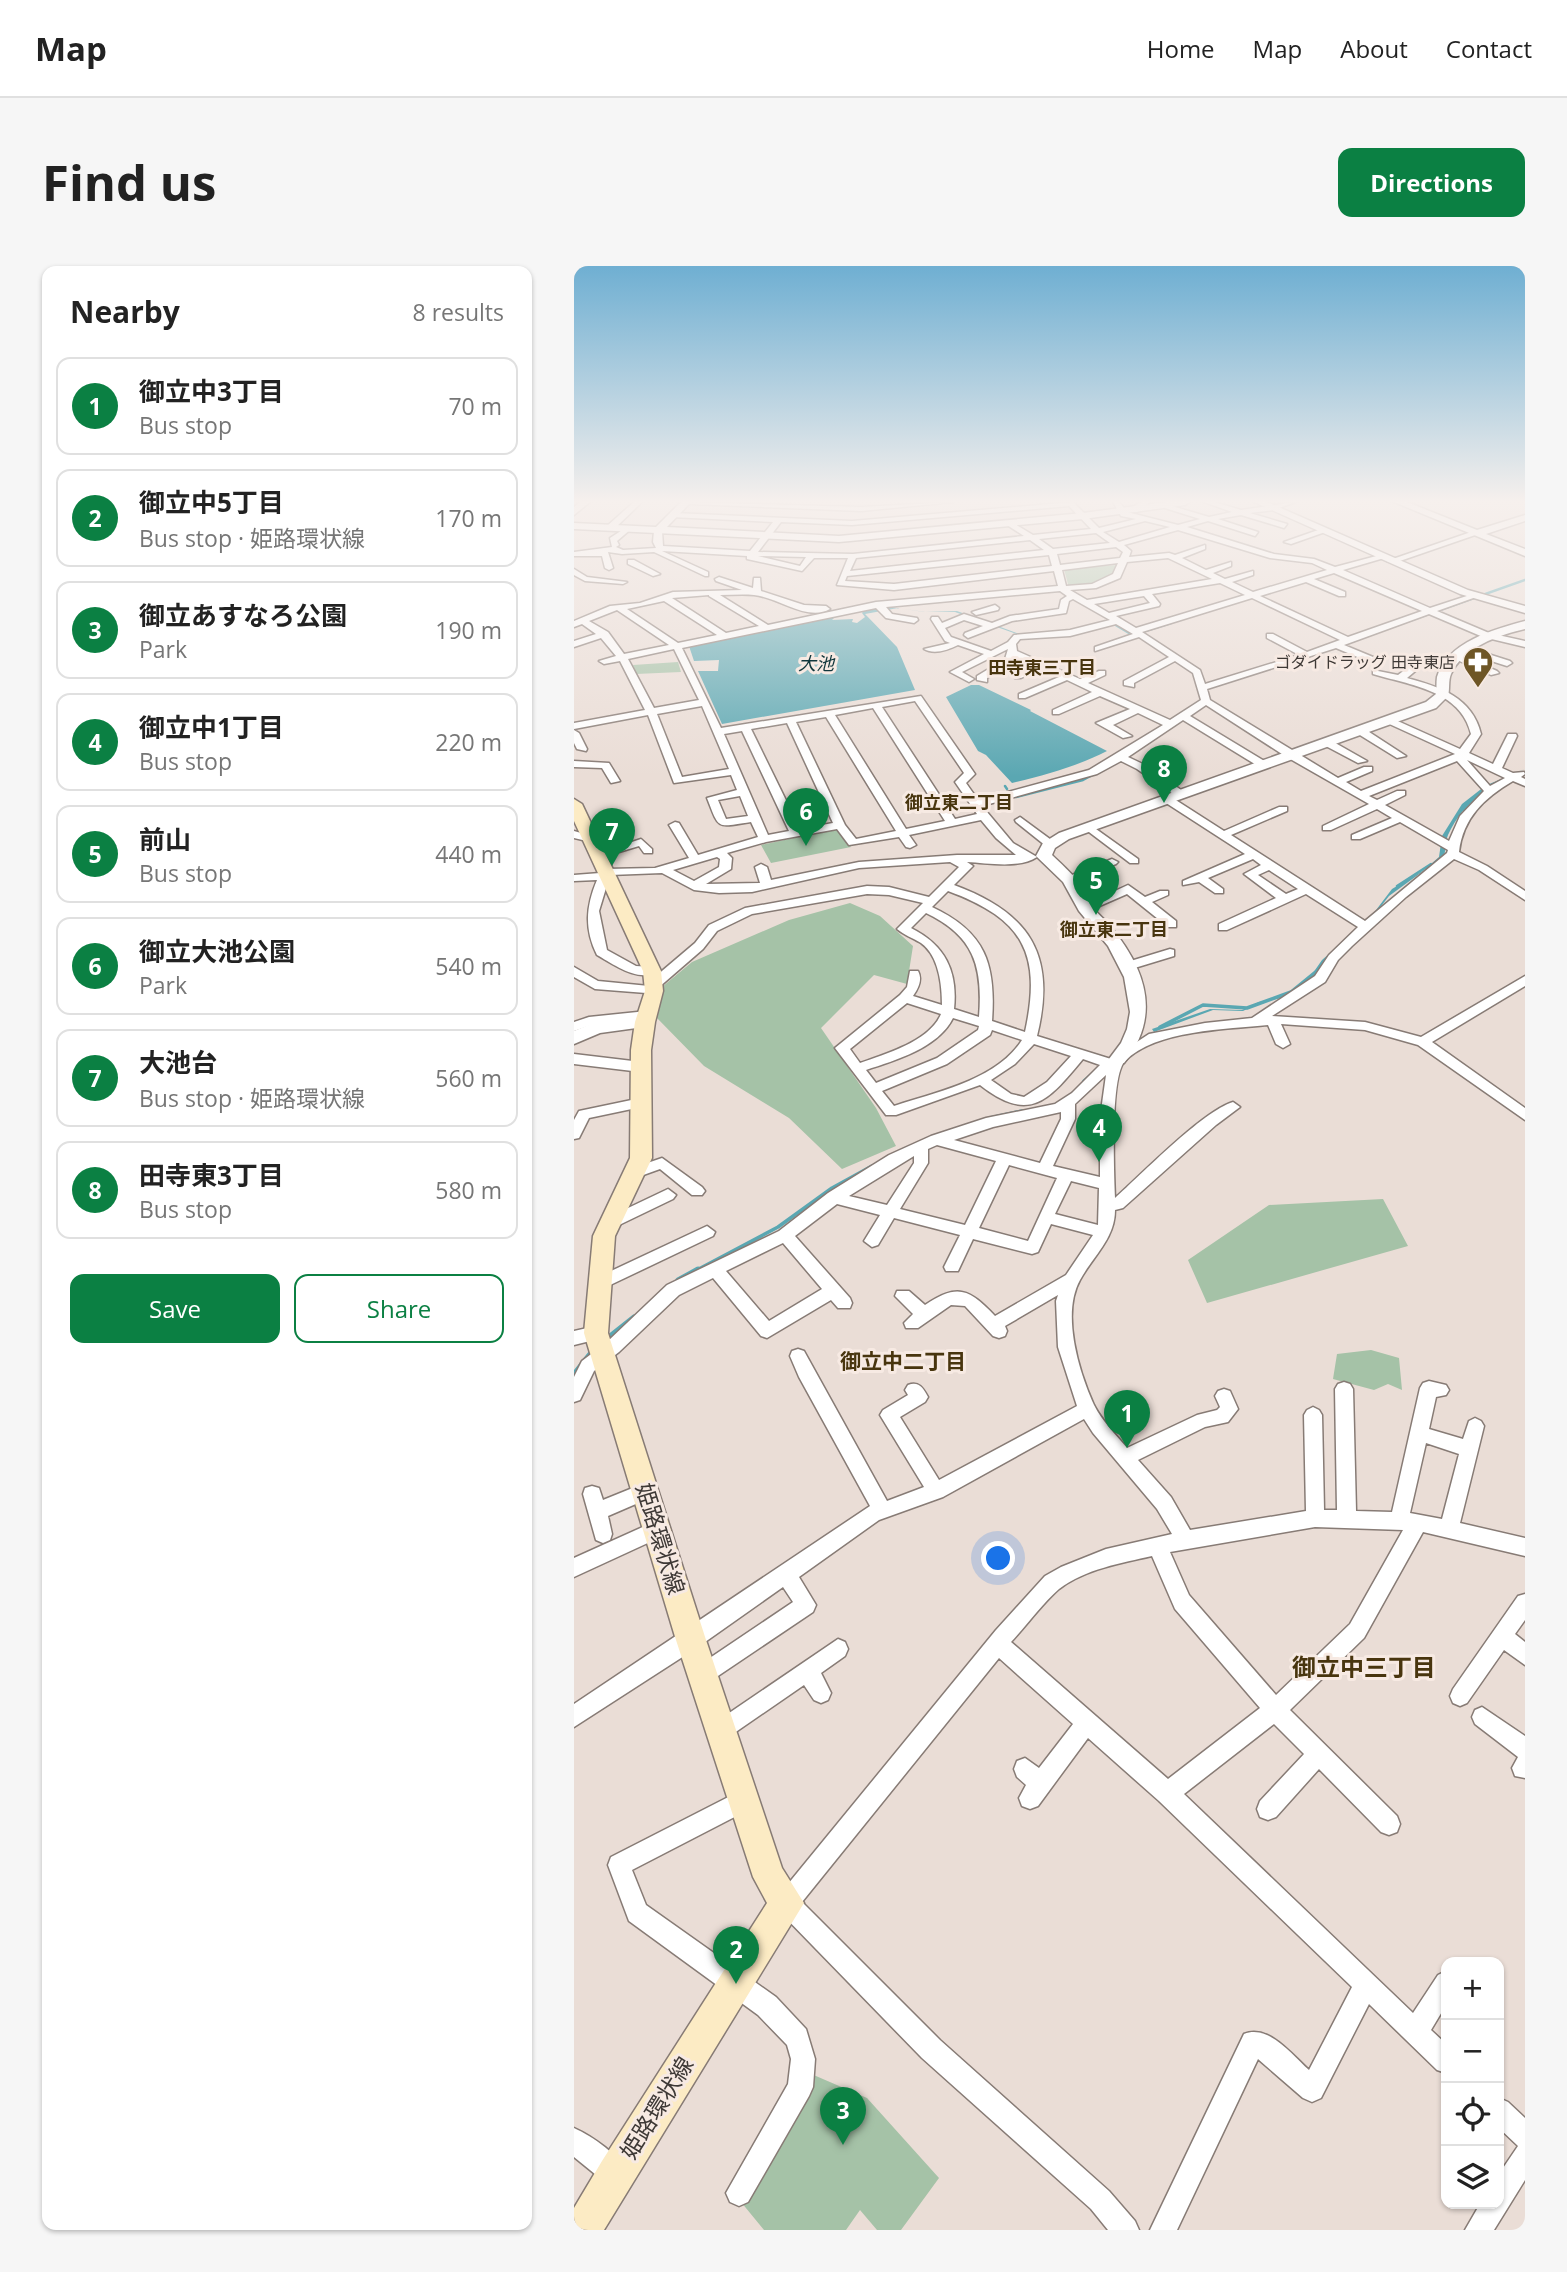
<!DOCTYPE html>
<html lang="en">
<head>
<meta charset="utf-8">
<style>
  :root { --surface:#fff; --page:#f6f6f6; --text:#222; --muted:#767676; --line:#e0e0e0; --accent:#0b8043 }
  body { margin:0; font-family:"Open Sans","Noto Sans JP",sans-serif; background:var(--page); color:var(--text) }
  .controls { position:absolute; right:21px; bottom:21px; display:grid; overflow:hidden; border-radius:14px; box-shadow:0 2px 5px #0004 }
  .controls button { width:63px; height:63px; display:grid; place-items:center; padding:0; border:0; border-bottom:2px solid var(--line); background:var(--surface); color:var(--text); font:35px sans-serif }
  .you { position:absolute; left:425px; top:1293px; width:24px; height:24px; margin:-18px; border:5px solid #fff; border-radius:50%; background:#1a73e8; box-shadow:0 0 0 10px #1a73e833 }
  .badge { display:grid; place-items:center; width:46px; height:46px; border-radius:50%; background:var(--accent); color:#fff; font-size:23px; font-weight:700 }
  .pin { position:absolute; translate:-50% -58px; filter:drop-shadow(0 2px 4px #0008) }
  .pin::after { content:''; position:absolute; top:37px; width:24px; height:21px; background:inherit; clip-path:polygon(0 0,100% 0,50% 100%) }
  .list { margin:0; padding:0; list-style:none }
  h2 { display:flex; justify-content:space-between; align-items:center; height:91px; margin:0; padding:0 28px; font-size:30px }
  h2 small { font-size:23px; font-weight:400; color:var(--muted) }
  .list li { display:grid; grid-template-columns:46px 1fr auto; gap:21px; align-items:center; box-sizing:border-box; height:98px; margin:0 14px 14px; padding:0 14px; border:2px solid var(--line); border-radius:14px }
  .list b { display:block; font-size:26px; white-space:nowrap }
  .list p { margin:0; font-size:23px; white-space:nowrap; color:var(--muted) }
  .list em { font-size:23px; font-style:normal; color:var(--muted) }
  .actions { display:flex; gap:14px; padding:21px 28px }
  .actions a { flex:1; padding:16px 0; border:2px solid var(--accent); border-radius:14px; text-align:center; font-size:24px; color:var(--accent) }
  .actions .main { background:var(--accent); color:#fff }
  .icon { flex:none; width:38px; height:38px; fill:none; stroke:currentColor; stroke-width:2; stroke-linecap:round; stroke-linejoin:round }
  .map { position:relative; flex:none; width:951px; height:1964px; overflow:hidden; border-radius:14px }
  header { display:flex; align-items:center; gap:42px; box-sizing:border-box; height:98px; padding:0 35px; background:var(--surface); border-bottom:2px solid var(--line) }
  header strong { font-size:33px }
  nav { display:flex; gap:38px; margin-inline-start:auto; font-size:24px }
  .intro { display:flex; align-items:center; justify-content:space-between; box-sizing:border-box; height:168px; padding:0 42px }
  h1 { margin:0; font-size:49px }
  .button { padding:18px 32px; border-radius:14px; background:var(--accent); color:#fff; font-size:24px; font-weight:700 }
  main { display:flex; gap:42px; padding:0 42px }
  aside { flex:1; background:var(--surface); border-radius:14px; box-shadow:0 2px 5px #0004 }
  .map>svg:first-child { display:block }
  .green { fill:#a5c2a7 }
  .water { fill:#5aa7b2 }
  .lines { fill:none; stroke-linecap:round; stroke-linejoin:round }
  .stream-far2 { stroke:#5aa7b2; stroke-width:2.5 }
  .stream-far1 { stroke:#5aa7b2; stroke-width:3.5 }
  .stream { stroke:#5aa7b2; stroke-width:5 }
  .minor-casing { stroke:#877b75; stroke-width:3 }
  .tertiary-casing { stroke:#877b75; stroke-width:3 }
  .secondary-casing { stroke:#877b75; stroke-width:3 }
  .minor { fill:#fff; fill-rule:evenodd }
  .tertiary { fill:#fff; fill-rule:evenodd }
  .secondary { fill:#fcebc4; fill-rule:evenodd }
  .labels { text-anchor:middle; stroke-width:6; stroke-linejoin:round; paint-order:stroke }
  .far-poi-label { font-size:16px; fill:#3e3936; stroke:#f7eae3; text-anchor:end }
  .far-water-label { font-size:18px; font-style:italic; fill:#11373c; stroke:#f7eae3 }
  .far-neighbourhood-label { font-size:18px; font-weight:bold; fill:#48350e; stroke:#f7eae3 }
  .neighbourhood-label { font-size:21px; font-weight:bold; fill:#48350e; stroke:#f7eae3 }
  .near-street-label { font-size:23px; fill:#3e3936; stroke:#f7eae3 }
  .near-neighbourhood-label { font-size:24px; font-weight:bold; fill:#48350e; stroke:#f7eae3 }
</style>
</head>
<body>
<header>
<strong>Map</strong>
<nav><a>Home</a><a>Map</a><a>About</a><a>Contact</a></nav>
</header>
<div class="intro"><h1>Find us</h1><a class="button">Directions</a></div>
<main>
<aside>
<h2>Nearby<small>8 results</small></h2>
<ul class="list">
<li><span class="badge">1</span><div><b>御立中3丁目</b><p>Bus stop</p></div><em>70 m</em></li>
<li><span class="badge">2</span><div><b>御立中5丁目</b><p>Bus stop · 姫路環状線</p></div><em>170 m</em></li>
<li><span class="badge">3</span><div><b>御立あすなろ公園</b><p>Park</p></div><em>190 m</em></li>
<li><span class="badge">4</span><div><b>御立中1丁目</b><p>Bus stop</p></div><em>220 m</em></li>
<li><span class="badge">5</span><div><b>前山</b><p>Bus stop</p></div><em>440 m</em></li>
<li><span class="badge">6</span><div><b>御立大池公園</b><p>Park</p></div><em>540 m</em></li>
<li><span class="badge">7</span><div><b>大池台</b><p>Bus stop · 姫路環状線</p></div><em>560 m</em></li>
<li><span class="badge">8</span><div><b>田寺東3丁目</b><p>Bus stop</p></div><em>580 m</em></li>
</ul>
<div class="actions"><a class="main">Save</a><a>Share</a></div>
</aside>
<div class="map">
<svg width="951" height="1964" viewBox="0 0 951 1964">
  <rect width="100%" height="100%" fill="#eaddd6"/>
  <path class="green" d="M543,299L539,310L523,317L495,322L490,303Z
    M104,396L107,406L62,408L59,399Z
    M262,563L268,565L277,581L197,597L187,579Z
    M276,637L306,650L339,680L333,718L300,709L247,762L302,842L322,880L268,903L215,852L130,800L83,752L82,726L118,696L215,654Z
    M809,933L834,980L633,1037L614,994L695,939Z
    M797,1084L825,1092L828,1124L814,1118L800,1124L759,1113L763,1088Z
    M235,1807L293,1832L365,1912L327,1964H303L286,1944L272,1964H190L167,1936Z"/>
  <path class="water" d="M317,341L351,346L383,345L448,369L511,363L448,370L381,346H350L324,342L291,348L323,381L341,424L148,458L124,405H144L145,394L120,395L115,380L262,350L258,354L279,353L278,356L283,357L291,351L288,347L290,344Z
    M397,419H405L457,444L456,445L533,485C506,499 472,509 438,517L412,489L404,485L372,431Z
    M888,491H890L913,519L951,503C916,519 891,533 874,569C871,576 872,584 870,590L815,630L798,652L751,696L744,709L732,720L712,731L687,736L669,745L639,744L580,766L578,763L636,743L668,744L685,736L712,730L730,720L748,694L796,652L818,623L850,604L865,591L868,570L888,538L911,520Z"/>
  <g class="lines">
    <path class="stream-far2" d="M540,358L555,367
      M568,366L597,357
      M804,366L951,314
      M685,406L733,391
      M431,520L433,523
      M442,531L509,514L522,507
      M889,544L902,530
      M823,620L857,598"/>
    <path class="stream-far1" d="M586,761L629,739L673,742L717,726L744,704
      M510,815L540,789
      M416,852L448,845
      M121,1005L204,961L258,922L298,900"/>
    <path class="stream" d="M104,1014L124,1003
      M31,1074L60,1051
      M0,1108L19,1084"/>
    <g class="minor-casing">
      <path id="minor" d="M60,236H68L39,264H33V260Z
        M112,236L287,241L380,236L287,245L116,238Z
        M499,236L525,262L562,253L547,250L539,236H545L553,246L604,259L626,253L591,242V238L635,251L658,246L630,236H640L667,244L722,236L699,244L676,247L713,258L710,262L667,249L644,253L684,266L681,270L634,255L613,261L700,288L740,293L761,301L810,288V292L769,304L856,342L902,327V331L863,345L915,367L951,375V381L909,371L855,348L770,379L799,391V395H793L762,382L633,423L636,434L764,512L790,501H798V505L772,516L787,525L881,488L811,456V452H817L886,483L897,468C887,424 835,419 799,408V404L824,409L840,397H846V401L833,412C866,421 898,431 907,468L895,487L919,498L934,468H942L943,470L928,502L939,507L950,506L951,508L947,511L951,513V520L939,515C910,532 889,552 885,586L913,600L951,625V634L905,604L880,593L832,631L778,680L764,694L751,716L698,750L791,756L847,771L951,710V720L858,776L951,842V854L844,779L791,764L707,758L716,778L709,782L702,778L694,759C654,763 581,764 551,795C536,810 540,908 541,932C567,909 629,845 659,836L666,841L642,859L549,942L541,944C541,973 519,990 506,1014C487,1048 505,1106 520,1139C528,1155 542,1169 553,1182L623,1149L643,1144L646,1141L641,1130L644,1125L650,1123L656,1125L664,1143L654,1156L631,1161L564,1194L597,1231L616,1264L732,1245L730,1149L733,1144L739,1141L745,1144L748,1149L750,1244H763L761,1123L764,1118L770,1116L776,1118L779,1123L782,1245L818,1246L846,1122L849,1117L855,1115L872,1119L875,1124L872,1129L862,1131L855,1163L889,1173L895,1155L901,1152L907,1155L910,1160L886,1257L951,1272V1290L849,1266L790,1372L716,1444L823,1550L826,1558L823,1566L815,1569L807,1566L745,1503L702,1551L694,1554L686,1551L683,1543L686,1535L730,1488L700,1458L610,1528L839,1747L864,1709L872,1705V1739L857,1764L872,1778V1807L863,1804L795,1738L747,1832L738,1836L729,1832L684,1793L603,1964H576L670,1768C695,1758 718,1789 735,1804L778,1721L585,1535L514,1472L464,1540L456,1543L448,1540L445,1532L452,1519L443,1511L440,1503L443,1495L451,1492L465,1502L499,1458L425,1392L228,1636L366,1774L535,1925L561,1955L565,1964H534L517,1943L348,1792L205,1645L201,1637L205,1629L422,1364L471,1310L487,1301L532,1283L598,1268L583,1243L519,1167L510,1153L369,1231L305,1254L225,1311L242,1339L239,1346L135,1416L128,1419L121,1416L118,1409L121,1402L219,1336L209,1321L124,1381L0,1461V1438L296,1240L225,1111L216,1090L218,1085L224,1083L230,1085L313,1235L350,1221L306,1149L309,1144L334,1129L331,1124L334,1119C345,1115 349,1122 354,1131L351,1136L326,1151L365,1214L503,1140L484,1081L482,1035L484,1029L431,1060L433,1065L431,1070L425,1072L419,1070L391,1040L377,1039L344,1062H332L330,1057L339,1048L321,1030L323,1025H335L351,1039C384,1017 395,1023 421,1050L492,1009L519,969L477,958L464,986L458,988L399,973L384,1005H372L370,1001L386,969L320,952L304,979L298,981L290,975L306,949L263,938L221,970L276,1032L278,1037L276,1042H264L257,1034L193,1072L187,1070L139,1012L105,1029L45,1086L20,1105L6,1134L0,1136V1111L8,1095L33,1076L93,1019L205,965L254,927L315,889L357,870L412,852L481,838L498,827L526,799L509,793C474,835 456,858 406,819L322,849H312L261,782L326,729L333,721L336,705H344C349,714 344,723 339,730L368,739C368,719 365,690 347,677C339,672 330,669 323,663L349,637L315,629L293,628L178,648L143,665L129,683L84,722L86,725L85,728L21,723L0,711V701L24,715L75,720V716L121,677L135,659L171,642L293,620L315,621L355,631L385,601L376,596L285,602L178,626L145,627L120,624L88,607L36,609L25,645L33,684L62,700L78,701L84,705C66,718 39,698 23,689C10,663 12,640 23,614L0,615V609L26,607L32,603L81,602L115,592L95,559L101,556L105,557L124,589L184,571L177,556C142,561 146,565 133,532L163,524L157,509L100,517L74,449L0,463V457L71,444L46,395L30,398L25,395L42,390L27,372L0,381V375L22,368L8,358L0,361V355L36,340L66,337L99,326L168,324L142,315L141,313L145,311L179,322L180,312H186L187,325L230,339L252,340L256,343C233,356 204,331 180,329C169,328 157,329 146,329L194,359L302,336L484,320L480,305L320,324L263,319L274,292H240L228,305L173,293V290L88,285L134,306V310H131L80,286L48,288L34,286L39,302L35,304L31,302L28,290H0V286L38,281L36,272L53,261L57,263L43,275L45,279L42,281L49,284L82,282L79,276L80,265L84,263L88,265L89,280L176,285L199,256L97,251L100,247L278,255ZM495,240L517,263L459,269L436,255L433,259L450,270L279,288L184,286L207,256L278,259ZM571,255L596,261L545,276L529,266ZM604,264L696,292L738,297L753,304L679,326L658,316L679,309V305L651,313L639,307L657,300V296L632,304L608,292L631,283V279L601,289L595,287L555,291L557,285L550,279ZM522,267L536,277L479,283L465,273ZM456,274L470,284L276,305L282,292ZM542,281L549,286L546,292L486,299L483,288ZM475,289L478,300L320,318L271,315L273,310ZM184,290L232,291L226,300ZM594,292L638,313L513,334L496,324L522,322L546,312L553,296ZM544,297L539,308L518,318L492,320L488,304ZM760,307L848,345L774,371L686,330L732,316L765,330H771V326L740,313ZM646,317L671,329L562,362L542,350L585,340L586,338L578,328ZM486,325L493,330L487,334L485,343L436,350L418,357L390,348L368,357L364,351H358L357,353L371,375L376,377L350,383C360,389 374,384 384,379L410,388L376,406L395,416L400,413L388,406L434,383L431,393L403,410V414L413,416V412L438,397L442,391L460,399L441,408V412H447L467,402L485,411L445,428V432H451L493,414L518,426L479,444V448H485L526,430L556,443L522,457L549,472L558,470L539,459L564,447L589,459L515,504L404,534L392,517L401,508L347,430L147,462L108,382L302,342L312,352L340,357L344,354L343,352L318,348L312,341ZM135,329V330L185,360L152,367L98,332ZM570,330L576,337L535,347L520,338ZM678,332L766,374L733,386L699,368H693V372L725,389L631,418L626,404L568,366ZM499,333L536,354L496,364L440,369L434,376L417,385L377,371L371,362L390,354L409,360L391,367L390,369L394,372L438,355L492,347L495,335ZM90,335L143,369L104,377L53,343ZM43,344L95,379L50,388L34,366L15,355ZM542,358L559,368L521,381V385L565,371L595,391L550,415V419L560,421V417L601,395L619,407L627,434L596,454L514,417L531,409V405H525L506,413L443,385L442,378L446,373L496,370ZM100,383L125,434L80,442L54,393ZM341,435L390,507L381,516L403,548L381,553L308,441ZM632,439L711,490L795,538L749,560V564H757L803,543L818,552L778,569V573H786L826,556L874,584L873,587L791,655L657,569L713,545V541H705L650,565L597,531H589V535L671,588L609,615V619L625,616L641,627H649V623L634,612L679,593L687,599L670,608L702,632L645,658V664H653L732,628L784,661L755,689L741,710L678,752L631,757L575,768L537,793L463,770C483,689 456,647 380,619L399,600L393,596C413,597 446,603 463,591L439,577L408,540L523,508L547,495L563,503L602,530H610V526L571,499L554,491L609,454L684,500H692V496L616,450ZM128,440L155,503L108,511L83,448ZM299,442L371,555L332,563L261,449ZM252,451L322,565L282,573L271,559L222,456ZM213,457L259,557L226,563L177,463ZM168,465L215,565L194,569L150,468ZM893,494L931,512L916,520ZM883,495L910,525L886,550L875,575L811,539L831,529V525H823L803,534L795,530ZM166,530L174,550L152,553L144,534ZM407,554L422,572L442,589H383L285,596L197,614L193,601L187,598L181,601L186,617L132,618L157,603L158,592L153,587L192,576L263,563L275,579L325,571L332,581L336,582L342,579L335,569ZM143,591L146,593L145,601L120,615L99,604ZM695,604L724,623L712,628L684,609ZM374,625C450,653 468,688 451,766L418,755C422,699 412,666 358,641ZM352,647C400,670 409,700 405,751L380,743C384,705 371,679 337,662ZM333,737L367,748C356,775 312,788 286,797L276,783ZM379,752L405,760L404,764L363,792L302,817L292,804C322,794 364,782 379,752ZM418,764L448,774C423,814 362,826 320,840L308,825L373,798L416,769ZM460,778L497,790L473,816L450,831L437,828L417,814L441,798ZM532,809L526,852V911L479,900L501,853V838ZM487,846V853L466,897L380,874L419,861ZM363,879L422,895L391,959L326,943L354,897V883ZM340,890V897L313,939L275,930ZM435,899L483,912L454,975L405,962ZM497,915L525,922L524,959L481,948ZM209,977L248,1023L195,1055L152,1005ZM852,1177L885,1188L868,1253L836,1247ZM741,1261L829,1264L776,1358L702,1429L615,1329L596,1286ZM578,1290L601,1343L686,1442L594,1513L437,1376C453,1359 468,1338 485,1323C511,1303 548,1297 578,1290Z
        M567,236H576L563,246H557V242Z
        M747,263L754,265L717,278L710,276Z
        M900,265L907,267L820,297L813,295Z
        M54,294H60L86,308L79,310L54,298Z
        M0,303L13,311L53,316L49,318L11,315L0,309Z
        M421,339L425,342L424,344L402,349L398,346Z
        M892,381L936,395L938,397L933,400L889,386V382Z
        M884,388L923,405L925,407L917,409L881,393V389Z
        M785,461L789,462L832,490L823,492L781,466L780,464Z
        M0,464L5,467L13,483L12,485L3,483L0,477Z
        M748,474H756L793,495L784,497L748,478Z
        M0,495L35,497L46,515L37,517L28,502L0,501Z
        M446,551L480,576V580H472L442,556L441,554Z
        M515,558L564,593V597H556L511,563L509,561Z
        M0,565L21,571L23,573L17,576L0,572Z
        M67,573L78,583V587H70L65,580L25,592L19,589Z
        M538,593L544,596L542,598L498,615L494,616L488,613Z
        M554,619L571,631L586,625H594V629L578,636L602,655V661H594L553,628L514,645H506L504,642Z
        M596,683L600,684V690L554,704L548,700L550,697Z
        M73,745L78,746V752L17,759L0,765V756L15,751Z
        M0,788L67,796L74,801L67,806L0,798Z
        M67,832L72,834L74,837L72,840L15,852L5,872L0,873V854L5,845Z
        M88,892L128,921L131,925L128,929H118L86,903L61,912L54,907L56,903Z
        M94,923L102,929L99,933L43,960H33L30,956L33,952Z
        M133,960L141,966L139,970L32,1021H20L18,1017L20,1013Z
        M22,1060L28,1062L30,1067L28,1072L0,1079V1065Z
        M71,1217L78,1219L80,1225L78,1231L34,1250L38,1268L36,1274L29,1277L22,1274L9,1228L11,1222L18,1220L25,1222L29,1234Z
        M82,1255L89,1258L91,1264L89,1270L0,1311V1292Z
        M951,1328V1354L941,1368L951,1376V1399L930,1384L893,1437L886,1440L879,1437L876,1430L879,1423L944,1330Z
        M264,1373L271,1376L274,1383L271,1390L247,1407L257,1427L254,1434L247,1437L240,1434L230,1419L153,1472L146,1476L139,1472L135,1465L139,1458Z
        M908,1441L951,1470V1512L941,1510L938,1502L944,1491L901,1458L898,1451L901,1444Z
        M170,1523L178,1526L181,1534L178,1542L58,1604L72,1639L202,1731L232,1763L241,1793L239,1821L235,1830L174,1936L165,1940L156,1936L152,1927L214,1818L217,1793L213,1779L184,1749L55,1655L34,1599L37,1591Z
        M925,1832L934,1836L951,1852V1914L920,1964H891L906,1938H925V1908L944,1880L925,1862Z
        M0,1862C18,1870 47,1890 54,1908L50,1917L41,1921L32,1917L0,1891Z"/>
    </g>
    <g class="tertiary-casing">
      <path id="tertiary" d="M6,236H16L0,249V241Z
        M107,236H117L93,261L265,270L509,247L592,236H616L611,239L509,253L265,276L0,263V257L82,261Z
        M680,236H693L894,324L951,340V347L886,328Z
        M820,236H833L903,264L951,249V255L912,268L951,283V290Z
        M951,355V363C925,369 889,381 877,408C874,415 876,423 874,430L862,442L495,573L481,582L478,589C487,598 497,606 504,616C509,624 512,633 518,640C523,648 531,653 536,660C572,703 588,750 550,797H538L535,793L547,777L553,763L556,746L550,711L534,680L505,645L489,616L462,590L469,577L485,567L852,436L862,428C863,423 862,417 863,411C873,376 921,363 951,355Z
        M71,750L80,756L77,760L26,767L0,778V765L22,756Z"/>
    </g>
    <g class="secondary-casing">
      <path id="secondary" d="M0,533L8,538L87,705L89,725L81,756L77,784L78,892L41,970L34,1067L132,1374L208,1602L230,1637L30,1964H0V1942L28,1895L193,1637L179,1611L102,1374L10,1067L19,970L56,892L57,784L61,756L71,725L69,705L0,555Z"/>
    </g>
    <use href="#minor" class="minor"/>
    <use href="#tertiary" class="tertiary"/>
    <use href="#secondary" class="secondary"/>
  </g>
  <linearGradient id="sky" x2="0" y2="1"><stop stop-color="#6fafd2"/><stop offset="0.46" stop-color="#f6f0ed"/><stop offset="1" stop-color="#f6f0ed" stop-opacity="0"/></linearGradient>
  <rect width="951" height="511" fill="url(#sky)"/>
  <defs>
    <g id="pharmacy-pin" transform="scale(1.575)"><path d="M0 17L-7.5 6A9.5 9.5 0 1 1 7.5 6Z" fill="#6e5626" stroke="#f7eae3"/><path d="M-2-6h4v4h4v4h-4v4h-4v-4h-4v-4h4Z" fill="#fff"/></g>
  </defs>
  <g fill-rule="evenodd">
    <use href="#pharmacy-pin" x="904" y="396"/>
  </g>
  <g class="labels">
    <g class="far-poi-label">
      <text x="881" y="402">ゴダイドラッグ 田寺東店</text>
    </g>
    <g class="far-water-label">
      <text x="242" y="404">大池</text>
    </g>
    <g class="far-neighbourhood-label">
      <text x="468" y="408">田寺東三丁目</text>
      <text x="385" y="543">御立東二丁目</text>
      <text x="540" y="670">御立東二丁目</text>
    </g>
    <g class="neighbourhood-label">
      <text x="329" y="1103">御立中二丁目</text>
    </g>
    <g class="near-street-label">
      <text transform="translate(86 1273) rotate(73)" y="8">姫路環状線</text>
      <text transform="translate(83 1842) rotate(-58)" y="8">姫路環状線</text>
    </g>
    <g class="near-neighbourhood-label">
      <text x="790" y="1410">御立中三丁目</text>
    </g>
  </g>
</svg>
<div class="controls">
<button>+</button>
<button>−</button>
<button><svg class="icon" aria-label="locate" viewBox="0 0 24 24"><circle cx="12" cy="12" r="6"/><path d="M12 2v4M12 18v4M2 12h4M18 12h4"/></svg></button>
<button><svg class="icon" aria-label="layers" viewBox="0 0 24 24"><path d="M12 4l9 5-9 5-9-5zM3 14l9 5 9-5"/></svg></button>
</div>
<div class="you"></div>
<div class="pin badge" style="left:553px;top:1182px">1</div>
<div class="pin badge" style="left:162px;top:1718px">2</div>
<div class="pin badge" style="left:269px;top:1879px">3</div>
<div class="pin badge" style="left:525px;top:896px">4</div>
<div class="pin badge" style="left:522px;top:649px">5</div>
<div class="pin badge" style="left:232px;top:580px">6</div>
<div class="pin badge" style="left:38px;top:600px">7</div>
<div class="pin badge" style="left:590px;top:537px">8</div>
</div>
</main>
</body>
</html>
